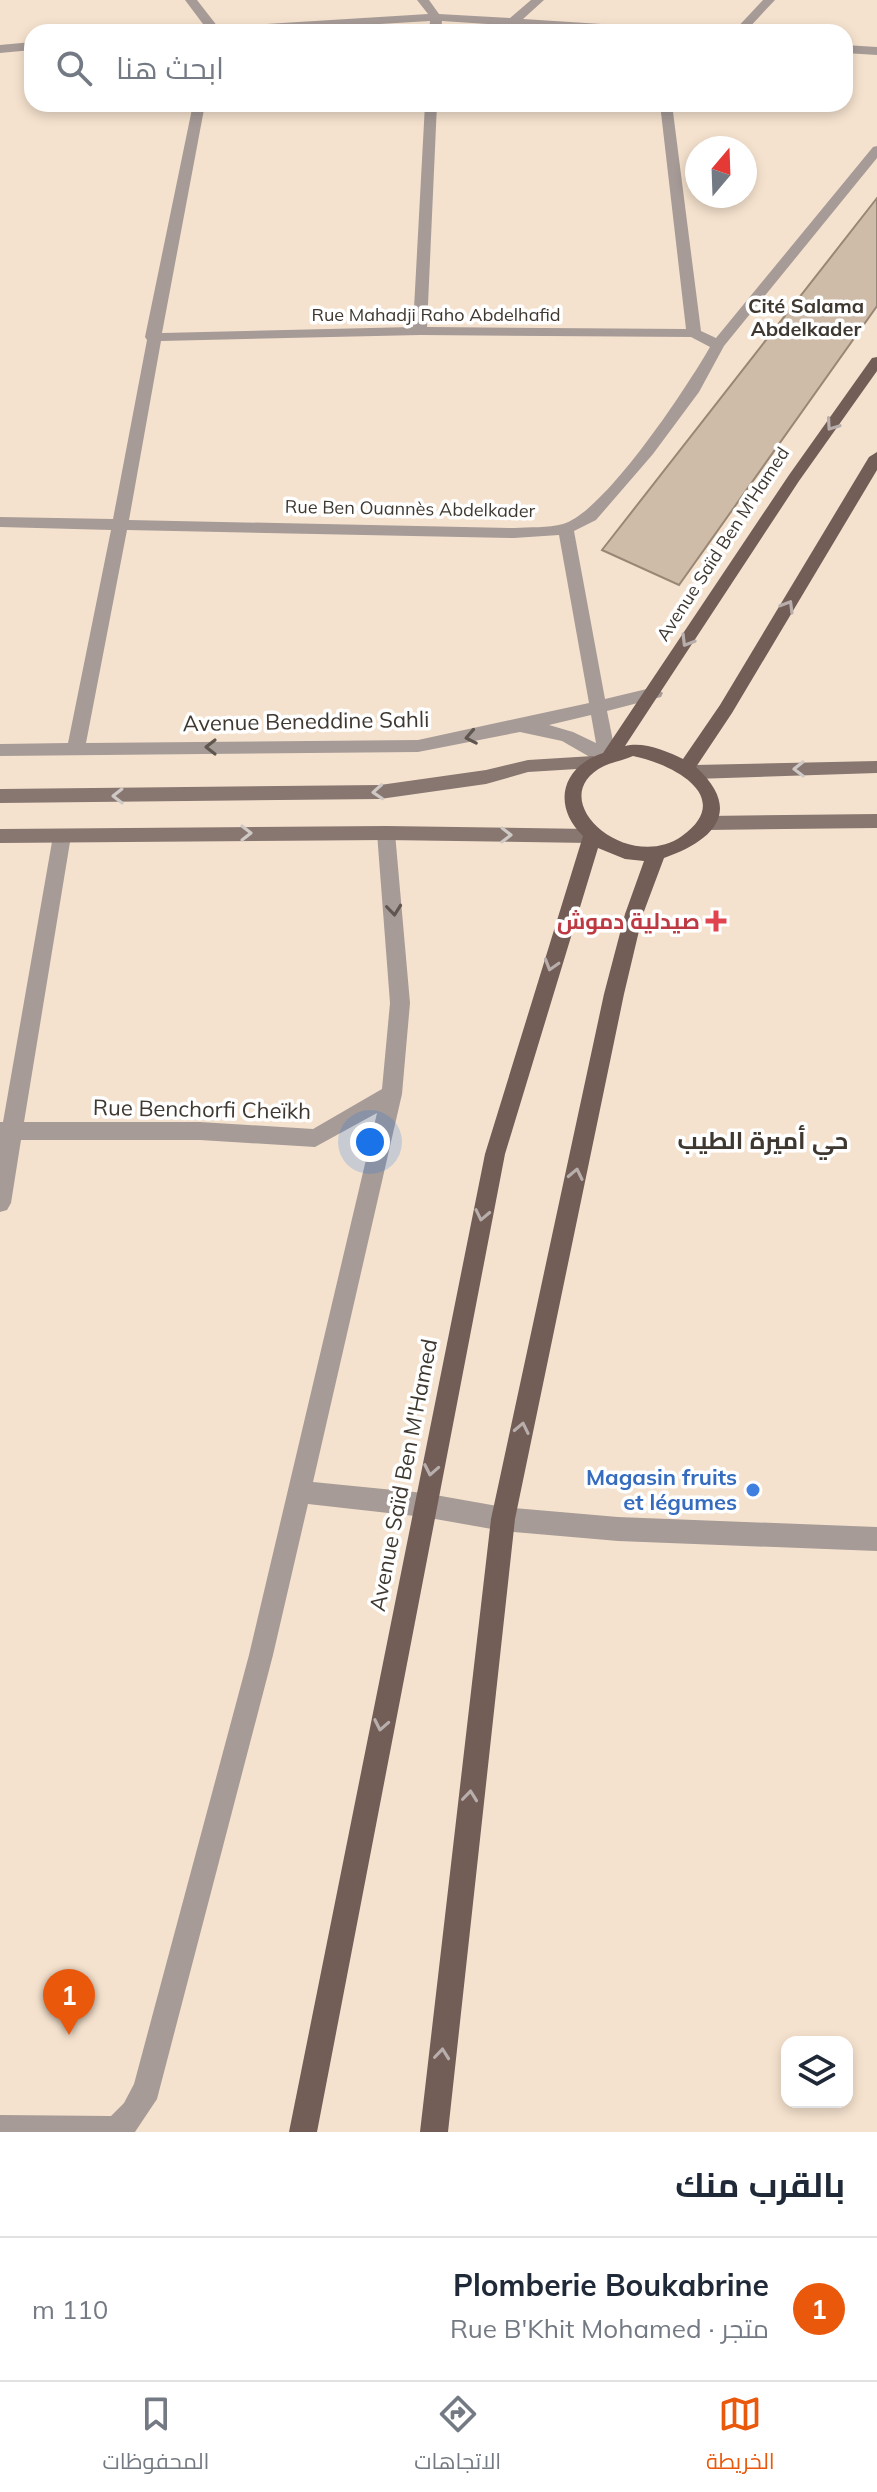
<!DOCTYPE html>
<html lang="ar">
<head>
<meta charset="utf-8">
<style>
  :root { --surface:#fff; --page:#f2f2f3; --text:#1f2937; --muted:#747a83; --line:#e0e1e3; --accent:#ea580c }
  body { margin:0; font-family:Mulish,Cairo,sans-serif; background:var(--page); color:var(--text); direction:rtl }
  .controls { position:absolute; right:24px; bottom:24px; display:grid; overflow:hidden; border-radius:16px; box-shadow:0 4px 12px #0003 }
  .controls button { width:72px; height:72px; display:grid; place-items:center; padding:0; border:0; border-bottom:2px solid var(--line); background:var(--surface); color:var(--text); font:40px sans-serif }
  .compass { position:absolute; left:685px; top:136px; width:72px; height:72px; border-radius:50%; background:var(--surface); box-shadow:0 4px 12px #0003; rotate:19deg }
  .you { position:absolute; left:370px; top:1142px; width:28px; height:28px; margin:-20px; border:6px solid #fff; border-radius:50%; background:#1a73e8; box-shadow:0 0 0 12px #1a73e833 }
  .badge { display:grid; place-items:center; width:52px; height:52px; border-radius:50%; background:var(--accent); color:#fff; font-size:26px; font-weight:700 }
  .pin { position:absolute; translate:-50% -66px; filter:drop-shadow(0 2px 4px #0008) }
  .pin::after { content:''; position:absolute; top:42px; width:28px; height:24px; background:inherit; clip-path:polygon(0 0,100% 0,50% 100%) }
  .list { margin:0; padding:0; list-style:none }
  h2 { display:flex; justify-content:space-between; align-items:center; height:104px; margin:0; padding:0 32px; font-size:34px }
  h2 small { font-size:26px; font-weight:400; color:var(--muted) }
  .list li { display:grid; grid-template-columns:52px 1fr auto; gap:24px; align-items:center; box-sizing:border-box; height:144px; padding:0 32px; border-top:2px solid var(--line) }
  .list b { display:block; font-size:30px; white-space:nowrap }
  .list p { margin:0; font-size:26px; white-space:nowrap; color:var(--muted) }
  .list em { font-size:26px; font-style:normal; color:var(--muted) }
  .icon { flex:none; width:44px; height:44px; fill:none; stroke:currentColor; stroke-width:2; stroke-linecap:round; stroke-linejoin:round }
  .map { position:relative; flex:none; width:877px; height:2132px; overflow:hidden; direction:ltr }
  .search { position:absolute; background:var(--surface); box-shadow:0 4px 12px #0003; left:24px; right:24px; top:24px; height:88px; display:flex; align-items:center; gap:20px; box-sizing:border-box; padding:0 28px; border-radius:24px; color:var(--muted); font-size:30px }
  .sheet { height:248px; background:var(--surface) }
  nav { display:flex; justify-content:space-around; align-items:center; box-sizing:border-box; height:112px; border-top:2px solid var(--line); background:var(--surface); font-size:22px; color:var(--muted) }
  nav a { display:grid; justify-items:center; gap:4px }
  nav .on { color:var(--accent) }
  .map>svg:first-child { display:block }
  .building { fill:#cebca9; stroke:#998775; stroke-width:2 }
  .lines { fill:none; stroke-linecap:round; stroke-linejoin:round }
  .street { fill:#a79b97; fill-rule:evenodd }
  .secondary { fill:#887771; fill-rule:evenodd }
  .primary { fill:#725d57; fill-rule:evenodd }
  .oneway { stroke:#b8aeab }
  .oneway2 { stroke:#5e564f }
  .oneway3 { stroke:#cfc9c6 }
  .health-dot { fill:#e0444e; stroke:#fff; stroke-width:3 }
  .shop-dot { fill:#3f7fe0; stroke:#fff; stroke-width:3 }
  .labels { text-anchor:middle; stroke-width:7; stroke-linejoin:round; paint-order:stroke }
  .far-street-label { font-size:18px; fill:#3f3830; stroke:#fff }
  .far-neighbourhood-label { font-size:20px; font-weight:bold; fill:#3f3830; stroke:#fff }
  .street-label { font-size:22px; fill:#3f3830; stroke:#fff }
  .health-label { font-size:22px; font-weight:bold; fill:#be3a42; stroke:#fff; text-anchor:end }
  .shop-label { font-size:22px; font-weight:bold; fill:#366cbe; stroke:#fff; text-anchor:end }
  .neighbourhood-label { font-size:24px; font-weight:bold; fill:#3f3830; stroke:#fff }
</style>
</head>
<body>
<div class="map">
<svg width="877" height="2132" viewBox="0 0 877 2132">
  <rect width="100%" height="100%" fill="#f5e2ce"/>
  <path class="building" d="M877,198V306L679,585L602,550Z"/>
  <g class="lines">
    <path class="street" d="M185,0H197L218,27L428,14L417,0H429L439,14L510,18L531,0H544L523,19L664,28L670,32H611L442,21L441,32H429L430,21L247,32H184L206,28Z
      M763,0H775L745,32H733Z
      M32,42V50L0,53V45Z
      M845,45L877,47V55L845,53Z
      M193,104H205L162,333L413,327L425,104H437L427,327L686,329L660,104H672L701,331L716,338L873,147L877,146V158L724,346L699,392L653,454L596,520L574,531L605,699L655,687L663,693L661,697L607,711L616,756L613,761L602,764L562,741L520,732L418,752L0,756V744L68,743L111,530L0,527V517L113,519L147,340L145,337ZM420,335L691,337L710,347C687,387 606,511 563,524C548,528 529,527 514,528L129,520L161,341ZM127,530L514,538L559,535L589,703L418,740L86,743ZM591,715L596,743L573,732L549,725Z
      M386,826L395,833L410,1003L402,1094L313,1482L424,1493L503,1507L618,1517L877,1527V1551L618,1541L503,1531L424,1517L308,1504L273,1655L157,2099L135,2132H0V2115L111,2116L124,2103L134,2084L249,1655L377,1113L315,1147L200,1140H21L11,1203L7,1210L0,1212V1122H3L53,836L62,829L71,836L24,1122H200L313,1129L382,1089L390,1003L377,833Z"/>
    <path class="secondary" d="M593,756L602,762L593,768L528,772L486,784L380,799L0,803V789L380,785L486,770L528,760Z
      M877,761V773L695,779L686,772L695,765Z
      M877,814V828L707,830L698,823L707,816Z
      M386,826L590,829L599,836L590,843L386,840L0,843V829Z"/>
    <path class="primary" d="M877,357V371L799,481L625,746C643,741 667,751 683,759L720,705L869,457L877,452V470L732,713L696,767C744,811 713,841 664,858L643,914L624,994L515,1519L448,2132H420L491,1519L604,994L625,914L644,861L625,859L598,848L505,1154L317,2132H289L485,1154L583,836C552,806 561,767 603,753L789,475L872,358ZM633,756C673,764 736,797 682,836C627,875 540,798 604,766C613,762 624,760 633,756Z"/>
  </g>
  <defs><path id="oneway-chevron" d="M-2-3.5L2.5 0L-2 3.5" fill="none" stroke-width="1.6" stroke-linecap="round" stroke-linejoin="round" transform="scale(2)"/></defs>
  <g class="oneway">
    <use href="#oneway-chevron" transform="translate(832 425) rotate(125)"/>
    <use href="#oneway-chevron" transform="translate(788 606) rotate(-59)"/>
    <use href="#oneway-chevron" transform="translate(687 641) rotate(121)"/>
    <use href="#oneway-chevron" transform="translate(551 965) rotate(107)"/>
    <use href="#oneway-chevron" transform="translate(576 1174) rotate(-78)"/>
    <use href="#oneway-chevron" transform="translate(482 1215) rotate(102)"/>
    <use href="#oneway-chevron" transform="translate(522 1428) rotate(-78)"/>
    <use href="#oneway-chevron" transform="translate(431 1470) rotate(101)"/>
    <use href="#oneway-chevron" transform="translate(381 1725) rotate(101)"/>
    <use href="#oneway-chevron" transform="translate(470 1796) rotate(-84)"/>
    <use href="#oneway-chevron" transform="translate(442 2054) rotate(-84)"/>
  </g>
  <g class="oneway2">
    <use href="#oneway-chevron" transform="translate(471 737) rotate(169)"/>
    <use href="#oneway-chevron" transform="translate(211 747) rotate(180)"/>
    <use href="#oneway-chevron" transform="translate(394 910) rotate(84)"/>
  </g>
  <g class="oneway3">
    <use href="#oneway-chevron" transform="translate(799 769) rotate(179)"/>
    <use href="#oneway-chevron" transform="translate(378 792) rotate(176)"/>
    <use href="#oneway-chevron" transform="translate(118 796) rotate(179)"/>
    <use href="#oneway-chevron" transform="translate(246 833)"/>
    <use href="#oneway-chevron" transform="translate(506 835) rotate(1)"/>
  </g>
  <path class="health-dot" d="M712 909h8v8h8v8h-8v8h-8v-8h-8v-8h8z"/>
  <circle class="shop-dot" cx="753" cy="1490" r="8"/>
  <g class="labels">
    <g class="far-street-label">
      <text x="436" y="321">Rue Mahadji Raho Abdelhafid</text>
      <text transform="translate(410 509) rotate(1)" y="6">Rue Ben Ouannès Abdelkader</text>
      <text transform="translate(723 544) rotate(-57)" y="6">Avenue Saïd Ben M'Hamed</text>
    </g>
    <g class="far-neighbourhood-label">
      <text x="806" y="313">Cité Salama<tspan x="806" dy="23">Abdelkader</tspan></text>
    </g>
    <g class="street-label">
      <text transform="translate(306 721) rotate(-1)" y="8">Avenue Beneddine Sahli</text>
      <text transform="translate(202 1109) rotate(1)" y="8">Rue Benchorfi Cheïkh</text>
      <text transform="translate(403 1475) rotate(-79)" y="8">Avenue Saïd Ben M'Hamed</text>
    </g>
    <g class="health-label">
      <text x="700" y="929">صيدلية دموش</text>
    </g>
    <g class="shop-label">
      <text x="737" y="1485">Magasin fruits<tspan x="737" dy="25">et légumes</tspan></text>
    </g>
    <g class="neighbourhood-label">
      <text x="763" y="1149">حي أميرة الطيب</text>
    </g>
  </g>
</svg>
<div class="controls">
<button><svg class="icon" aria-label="layers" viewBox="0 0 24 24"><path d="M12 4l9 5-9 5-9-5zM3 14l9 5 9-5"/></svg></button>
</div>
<svg class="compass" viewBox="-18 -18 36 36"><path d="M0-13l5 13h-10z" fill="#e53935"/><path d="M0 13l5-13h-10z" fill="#747a83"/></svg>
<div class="you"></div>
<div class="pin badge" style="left:69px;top:2035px">1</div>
<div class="search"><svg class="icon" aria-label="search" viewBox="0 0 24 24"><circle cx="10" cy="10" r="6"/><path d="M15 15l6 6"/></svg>ابحث هنا</div>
</div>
<section class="sheet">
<h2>بالقرب منك<small></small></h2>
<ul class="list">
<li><span class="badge">1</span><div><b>Plomberie Boukabrine</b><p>متجر · Rue B'Khit Mohamed</p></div><em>110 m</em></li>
</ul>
</section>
<nav>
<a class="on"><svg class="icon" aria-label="map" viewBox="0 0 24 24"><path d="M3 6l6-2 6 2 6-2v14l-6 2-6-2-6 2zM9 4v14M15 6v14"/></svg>الخريطة</a>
<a><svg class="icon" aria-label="directions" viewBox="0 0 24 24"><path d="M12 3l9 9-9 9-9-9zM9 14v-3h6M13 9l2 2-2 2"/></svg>الاتجاهات</a>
<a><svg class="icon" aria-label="saved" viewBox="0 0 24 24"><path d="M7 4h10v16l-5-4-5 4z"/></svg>المحفوظات</a>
</nav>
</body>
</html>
